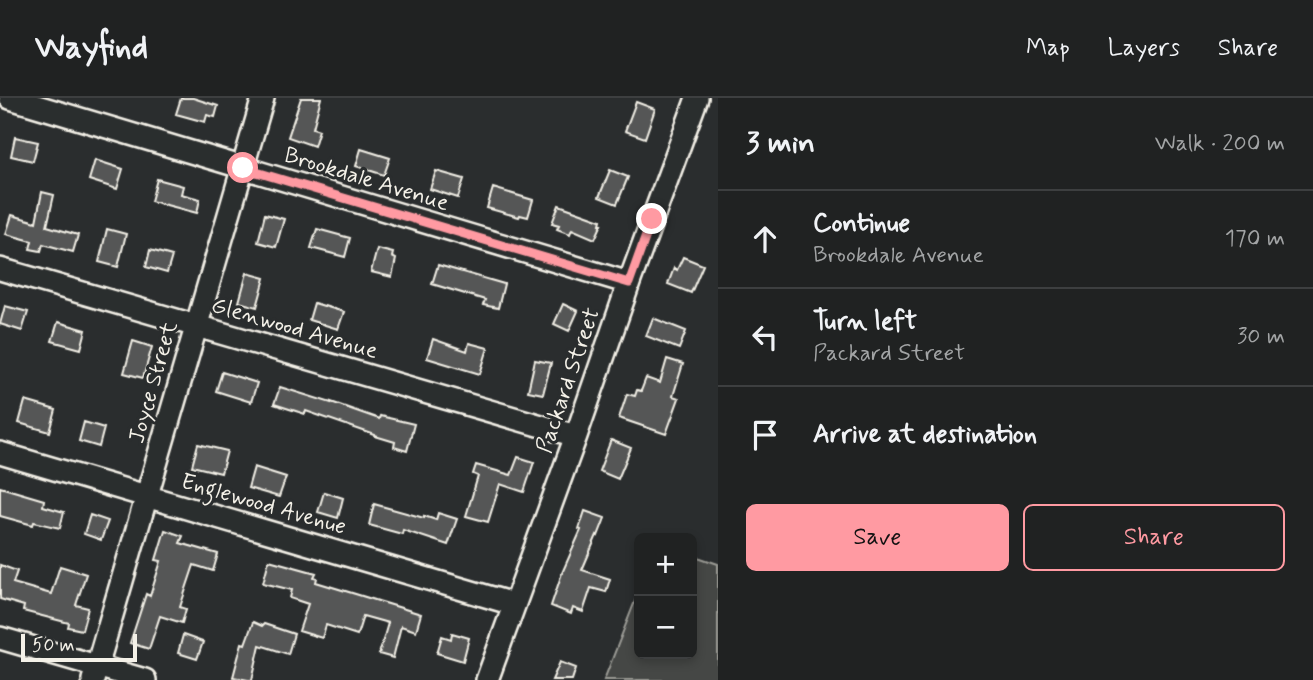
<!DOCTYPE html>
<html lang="en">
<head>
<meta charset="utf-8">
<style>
  :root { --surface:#202222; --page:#2d2f2f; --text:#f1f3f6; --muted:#a2a4a5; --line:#3d3f40; --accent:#ff9aa2 }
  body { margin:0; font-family:Mynerve,sans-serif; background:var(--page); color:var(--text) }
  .controls { position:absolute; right:21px; bottom:21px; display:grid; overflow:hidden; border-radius:10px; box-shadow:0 4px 10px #0003 }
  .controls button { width:63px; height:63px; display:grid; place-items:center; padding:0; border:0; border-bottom:2px solid var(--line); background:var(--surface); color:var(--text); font:35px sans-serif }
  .scale { position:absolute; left:21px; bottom:18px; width:116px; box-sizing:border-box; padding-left:7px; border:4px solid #f4f1e8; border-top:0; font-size:19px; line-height:24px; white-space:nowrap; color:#f4f1e8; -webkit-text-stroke:5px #2a2d2e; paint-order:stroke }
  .stop { position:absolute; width:21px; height:21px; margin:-16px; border:5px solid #ff9aa2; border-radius:50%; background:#fff }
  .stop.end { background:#ff9aa2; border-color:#fff; box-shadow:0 2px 7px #0008 }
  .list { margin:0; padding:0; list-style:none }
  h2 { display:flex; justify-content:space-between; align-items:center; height:91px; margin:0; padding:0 28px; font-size:30px }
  h2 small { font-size:23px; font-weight:400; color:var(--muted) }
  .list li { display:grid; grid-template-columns:46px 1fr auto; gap:21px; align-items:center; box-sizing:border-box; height:98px; padding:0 28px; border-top:2px solid var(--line) }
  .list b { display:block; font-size:26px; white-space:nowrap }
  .list p { margin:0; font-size:23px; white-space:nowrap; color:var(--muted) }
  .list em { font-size:23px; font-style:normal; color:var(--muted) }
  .actions { display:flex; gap:14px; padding:21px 28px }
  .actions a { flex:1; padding:16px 0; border:2px solid var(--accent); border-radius:10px; text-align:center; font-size:24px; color:var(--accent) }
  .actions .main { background:var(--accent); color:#111 }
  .icon { flex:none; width:38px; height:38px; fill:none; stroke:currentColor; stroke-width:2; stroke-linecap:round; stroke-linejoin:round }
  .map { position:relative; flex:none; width:718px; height:582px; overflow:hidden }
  header { display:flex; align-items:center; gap:42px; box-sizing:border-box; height:98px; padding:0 35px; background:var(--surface); border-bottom:2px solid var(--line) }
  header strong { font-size:33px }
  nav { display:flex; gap:38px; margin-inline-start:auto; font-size:24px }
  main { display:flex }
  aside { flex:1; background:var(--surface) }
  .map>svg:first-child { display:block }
  .green { fill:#444645; stroke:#9c9c96; stroke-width:2 }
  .building { fill:#555756; stroke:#f4f1e8; stroke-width:2 }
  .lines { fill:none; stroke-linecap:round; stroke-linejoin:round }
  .minor-casing { stroke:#f4f1e8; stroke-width:26 }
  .minor { stroke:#2a2d2e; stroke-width:21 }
  .route { stroke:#ff9aa2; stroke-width:9 }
  .labels { text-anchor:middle; stroke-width:6; stroke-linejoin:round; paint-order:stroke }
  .street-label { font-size:23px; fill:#f4f1e8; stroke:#2a2d2e }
</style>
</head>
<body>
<header>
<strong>Wayfind</strong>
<nav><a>Map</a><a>Layers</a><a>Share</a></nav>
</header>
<main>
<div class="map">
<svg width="718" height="582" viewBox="0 0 718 582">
  <rect width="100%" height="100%" fill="#2a2d2e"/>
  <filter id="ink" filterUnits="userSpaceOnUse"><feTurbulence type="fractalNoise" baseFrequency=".0143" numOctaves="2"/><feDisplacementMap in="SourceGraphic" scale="14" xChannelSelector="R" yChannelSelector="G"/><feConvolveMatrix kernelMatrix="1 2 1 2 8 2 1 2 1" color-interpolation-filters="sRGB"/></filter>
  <g filter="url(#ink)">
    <path class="green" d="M692,457L718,466V582H604L639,493V556H692Z"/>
    <path class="building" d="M181,0H193L218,8L215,19L207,17L205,24L176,16Z
      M301,0H321L313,30L319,32L314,48L288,39Z
      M636,4L655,11L645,40L625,33Z
      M15,39L38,44L33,63L11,58Z
      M361,51L390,60L384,77L356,68Z
      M95,62L123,71L117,91L89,82Z
      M610,72L628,79L617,106L599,99Z
      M436,73L464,81L458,100L430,91Z
      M157,81L183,88L181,96L200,101L197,115L151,103Z
      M493,90L533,102L528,119L520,117L519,119L487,110Z
      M42,94L54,97L47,128L78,137L73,154L43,146L41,153L30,151L32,143L6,136L12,117L36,124Z
      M559,107L601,122L600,126H602L595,141L572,131L570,136L557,131L559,127L552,125Z
      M265,116L284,121L276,149L258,144Z
      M107,131L126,136L118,169L99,164Z
      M317,131L350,140L345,159L311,150Z
      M377,151L393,155L392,159L396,161L392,179L371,174Z
      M150,152L172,158L167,175L146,169Z
      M683,159L703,167L691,195L668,186L674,170L677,172Z
      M438,167L504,186L498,210L483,207L485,202L432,186Z
      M247,175L265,180L257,209L239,204Z
      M314,205L344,214L338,231L309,222Z
      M563,206L578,213L569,233L554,226Z
      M5,208L28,214L22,233L0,226Z
      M653,220L686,233L679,251L646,238Z
      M58,224L86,232L81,251L52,243Z
      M433,241L467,253L469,245L488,250L480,276L427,260Z
      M133,243L152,249L143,280L124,275Z
      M667,261L683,266L673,298L679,300L666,336L619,320L627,296L635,298L637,292L641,293L646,280L660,285Z
      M535,262L551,265L543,296L528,293Z
      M222,274L257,285L251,304L216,293Z
      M280,289L331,305V304L379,321L380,318L414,326L407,353L394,349L395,344L375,338V337L306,313L305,316L274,306Z
      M25,303L56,312L50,334L19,325Z
      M84,324L104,330L99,349L79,343Z
      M611,342L631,350L618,381L599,373Z
      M198,346L227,353L221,375L192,368Z
      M518,359L534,364L524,394L500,386L488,424L466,418L478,378L473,376L476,367L511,377Z
      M254,369L286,379L279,399L248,390Z
      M0,389L44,402L43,408L64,414L60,430L34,424L33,427L0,418Z
      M324,394L343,400L338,420L318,414Z
      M374,406L424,420V418L436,422L438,415L457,421L448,447L403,432L402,436L369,427Z
      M585,413L605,420L598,438L597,437L582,472L610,481L606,494L591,490L583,514L573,510L571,516L551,508L562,475L581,432L579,431Z
      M90,417L108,423L101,442L84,436Z
      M165,432L183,438L180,445L218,456L213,473L194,467L180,509L186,511L182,525L160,518L149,551L130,545L146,496L150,498L161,463L156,462Z
      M269,462L316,475L314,479L317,480L316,484L421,516L416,533L401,528L393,560L379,556L388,525L363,518L357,537L326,527L322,540L299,533L308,506L290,500L292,492L263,485Z
      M0,467L17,473L13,485L51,496L60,468L86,476L76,507L88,510L82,532L68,529L69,525L23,513L24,508L0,501Z
      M253,524L262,528L264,526L294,536L288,556L260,547L252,582H248L233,579L242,545L245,546Z
      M452,535L469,540L463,563L437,555L442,538L451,541Z
      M183,537L203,544L197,561L178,555Z
      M560,564L576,570L572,582H552Z"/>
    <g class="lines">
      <g class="minor-casing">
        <path id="minor" d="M10,0L629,185
          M0,171L576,338
          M0,355L513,506
          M0,540L145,582
          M93,582L263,0
          M487,582L576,338L629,185L697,0"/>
      </g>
      <use href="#minor" class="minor"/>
    </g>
  </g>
  <g class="lines" filter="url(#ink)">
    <path class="route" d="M243,70L629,185L652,121"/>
  </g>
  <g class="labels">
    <g class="street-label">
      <text transform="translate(367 80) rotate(17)" y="8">Brookdale Avenue</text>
      <text transform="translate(295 229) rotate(16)" y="8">Glenwood Avenue</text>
      <text transform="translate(567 282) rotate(-71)" y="8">Packard Street</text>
      <text transform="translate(152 284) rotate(-74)" y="8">Joyce Street</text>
      <text transform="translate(264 405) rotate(16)" y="8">Englewood Avenue</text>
    </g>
  </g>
</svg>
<div class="controls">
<button>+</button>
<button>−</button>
</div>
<div class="scale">50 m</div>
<div class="stop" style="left:243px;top:70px"></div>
<div class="stop end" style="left:652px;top:121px"></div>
</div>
<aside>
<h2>3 min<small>Walk · 200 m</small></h2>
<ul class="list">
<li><svg class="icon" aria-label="ahead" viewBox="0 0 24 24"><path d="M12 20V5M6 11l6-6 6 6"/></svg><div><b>Continue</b><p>Brookdale Avenue</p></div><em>170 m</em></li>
<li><svg class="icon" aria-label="left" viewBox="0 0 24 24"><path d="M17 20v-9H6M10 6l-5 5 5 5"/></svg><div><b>Turn left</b><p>Packard Street</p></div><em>30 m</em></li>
<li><svg class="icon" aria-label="arrive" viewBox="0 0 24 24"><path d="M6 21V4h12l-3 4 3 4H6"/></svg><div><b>Arrive at destination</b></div></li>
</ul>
<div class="actions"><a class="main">Save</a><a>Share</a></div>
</aside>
</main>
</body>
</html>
